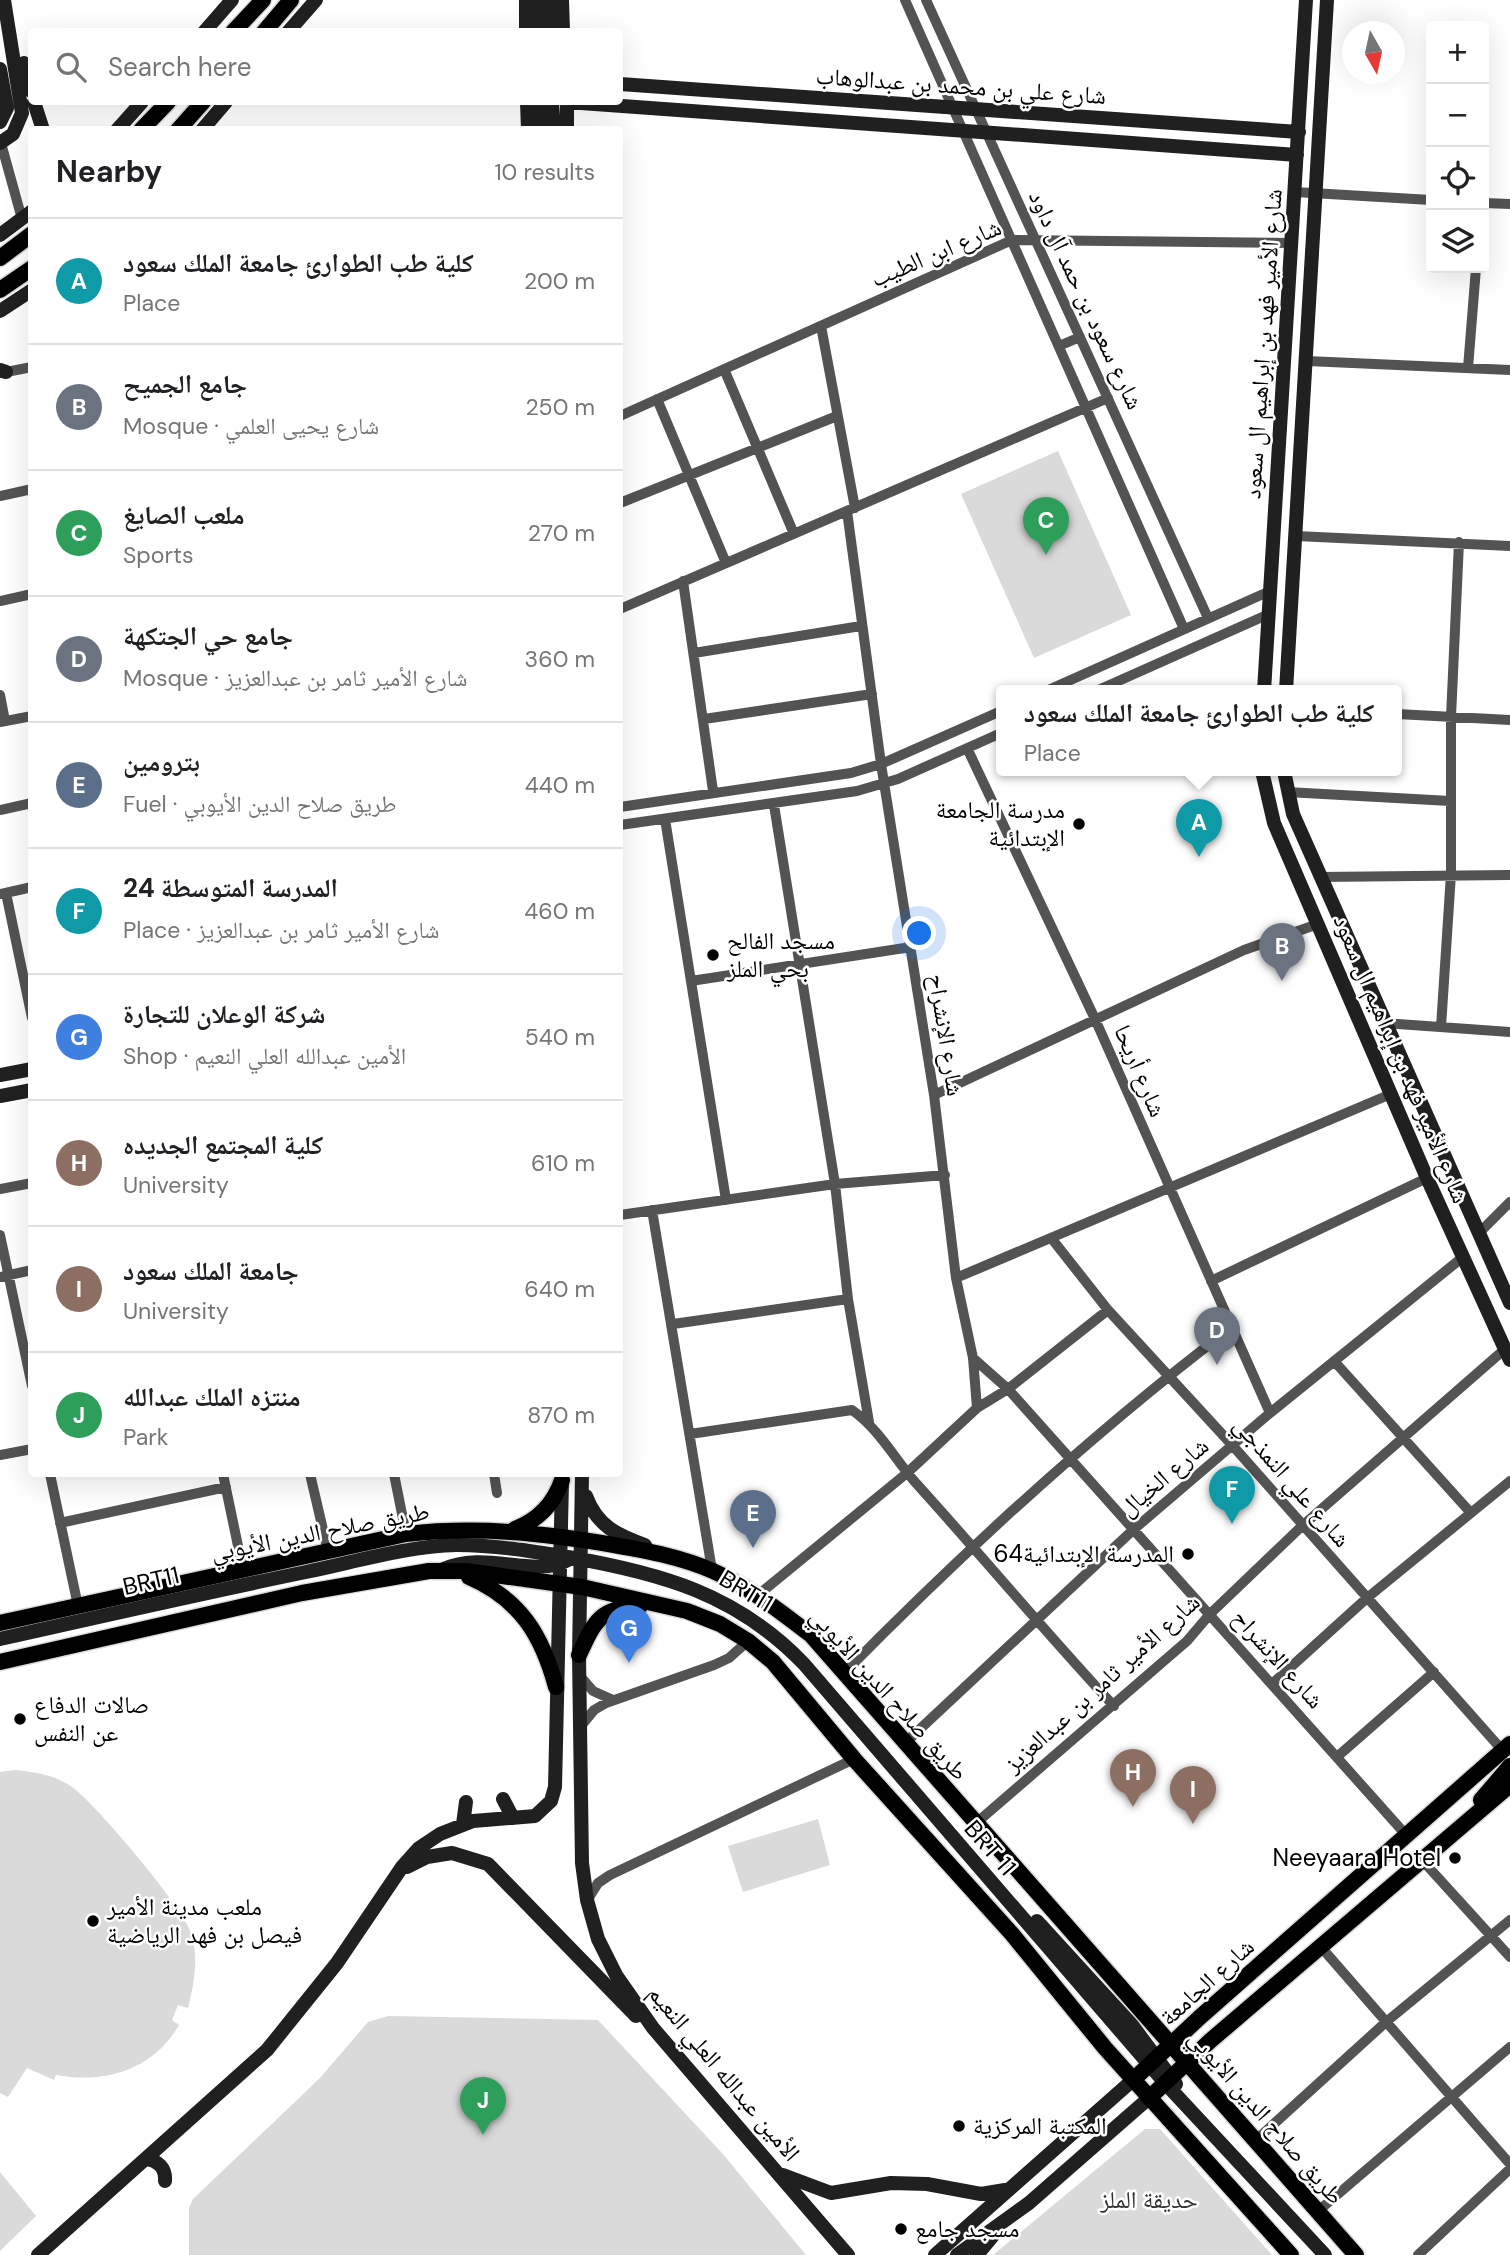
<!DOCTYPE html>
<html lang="en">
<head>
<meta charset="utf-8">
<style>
  :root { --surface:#fff; --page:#f2f2f2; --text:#202124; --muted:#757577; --line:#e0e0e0; --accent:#1a73e8 }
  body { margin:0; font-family:"DM Sans","Noto Naskh Arabic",sans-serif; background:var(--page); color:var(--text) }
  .controls { position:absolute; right:21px; top:21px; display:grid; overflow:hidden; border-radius:7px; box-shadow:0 7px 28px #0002 }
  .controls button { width:63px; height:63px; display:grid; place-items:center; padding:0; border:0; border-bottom:2px solid var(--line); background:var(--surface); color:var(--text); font:35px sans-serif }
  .compass { position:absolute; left:1342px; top:21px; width:63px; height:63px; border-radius:50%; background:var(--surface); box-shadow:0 7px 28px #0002; rotate:171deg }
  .you { position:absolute; left:920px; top:934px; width:24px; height:24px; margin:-18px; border:5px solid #fff; border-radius:50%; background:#1a73e8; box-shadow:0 0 0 10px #1a73e833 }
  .badge { display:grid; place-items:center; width:46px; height:46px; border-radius:50%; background:var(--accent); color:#fff; font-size:23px; font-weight:700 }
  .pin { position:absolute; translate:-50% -58px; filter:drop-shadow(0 2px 4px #0008) }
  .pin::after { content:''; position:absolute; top:37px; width:24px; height:21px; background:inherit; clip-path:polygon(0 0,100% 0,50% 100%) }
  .popup { position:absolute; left:996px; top:685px; width:406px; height:91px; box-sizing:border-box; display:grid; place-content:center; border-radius:7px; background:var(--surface); filter:drop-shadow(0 2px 5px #0005); font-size:23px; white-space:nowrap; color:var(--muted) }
  .popup b { font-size:26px; color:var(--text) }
  .popup::after { content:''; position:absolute; left:50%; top:100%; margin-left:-14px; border:14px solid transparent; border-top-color:var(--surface) }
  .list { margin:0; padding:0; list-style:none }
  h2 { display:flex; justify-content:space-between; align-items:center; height:91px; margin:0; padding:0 28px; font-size:30px }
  h2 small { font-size:23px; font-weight:400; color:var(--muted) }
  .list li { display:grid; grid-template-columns:46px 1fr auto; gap:21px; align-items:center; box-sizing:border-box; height:126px; padding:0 28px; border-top:2px solid var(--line) }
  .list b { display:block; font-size:26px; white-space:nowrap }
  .list p { margin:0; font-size:23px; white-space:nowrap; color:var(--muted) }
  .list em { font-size:23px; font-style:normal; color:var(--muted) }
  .icon { flex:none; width:38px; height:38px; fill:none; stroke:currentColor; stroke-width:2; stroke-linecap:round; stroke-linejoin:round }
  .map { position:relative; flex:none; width:1510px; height:2255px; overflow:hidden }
  .search { position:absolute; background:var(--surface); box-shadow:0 7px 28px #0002; left:28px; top:28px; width:595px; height:77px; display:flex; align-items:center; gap:18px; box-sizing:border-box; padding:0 24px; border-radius:7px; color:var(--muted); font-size:26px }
  .panel { position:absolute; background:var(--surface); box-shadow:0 7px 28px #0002; left:28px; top:126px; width:595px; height:1351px; border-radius:7px }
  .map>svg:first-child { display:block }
  .green { fill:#dadada }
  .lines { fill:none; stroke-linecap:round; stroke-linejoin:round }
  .primary-casing { stroke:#dbdbdb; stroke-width:19 }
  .street { stroke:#535353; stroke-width:10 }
  .secondary { stroke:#202020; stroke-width:14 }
  .primary { stroke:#000; stroke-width:16 }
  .poi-dot { fill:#000; stroke:#fff; stroke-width:2.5 }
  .labels { text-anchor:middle; stroke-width:5; stroke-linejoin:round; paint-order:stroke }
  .street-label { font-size:24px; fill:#000; stroke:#fff }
  .poi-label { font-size:24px; fill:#000; stroke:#fff; text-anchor:start }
  .park-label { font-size:24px; fill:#313131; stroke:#fff }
</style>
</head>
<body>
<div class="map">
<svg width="1510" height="2255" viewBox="0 0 1510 2255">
  <rect width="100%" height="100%" fill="#fff"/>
  <path class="green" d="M1058,451L1131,615L1034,658L961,494Z
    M15,1770C35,1772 55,1775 72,1787C95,1803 183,1907 191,1933C199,1957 194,1984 188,2008L178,2005L172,2020L179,2025C153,2070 105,2084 56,2075L54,2080L27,2068L8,2097L0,2093V1772Z
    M818,1819L830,1865L743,1892L728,1846Z
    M388,2016L598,2020L722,2153L806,2255H189V2208L193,2199L320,2078L368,2022Z
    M1145,2129H1160L1272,2255H993Z
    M0,2172L36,2216L0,2251Z"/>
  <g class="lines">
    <g class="primary-casing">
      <path id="primary" d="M233,32L263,0
        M264,32L291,0
        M141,130L168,102
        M178,130L203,102
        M0,258L32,234
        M0,290L32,268
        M515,1529C538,1520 554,1504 562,1480
        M469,1577C520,1599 542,1635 556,1687
        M0,1623L406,1534C478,1526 544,1533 614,1545C648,1551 681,1557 713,1571C749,1587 780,1611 811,1635L1356,2255
        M579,1655C594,1622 600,1607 640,1606
        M0,1662L302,1593L429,1571H466L582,1587L687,1611L720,1624L748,1641L773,1662L854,1759L1012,1934L1105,2048L1291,2255
        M1481,1800L1510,1766
        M1134,2079L1199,2018L1510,1744
        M1149,2098L1210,2041L1510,1785"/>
    </g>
    <path class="street" d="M905,0L1184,629
      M926,0L1208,618
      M1,143L22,219
      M1295,192L1431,200
      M1484,203L1510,204
      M821,326L855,508
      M1059,346L1080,337
      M1307,361L1510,370
      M1468,368L1476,268
      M724,369L794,534
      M1,373L32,367
      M657,399L726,563
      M620,416L1012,240L1292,243
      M0,496L32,489
      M620,503L837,416
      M847,511L881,764L934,1095L956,1278L973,1358L977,1408
      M1296,536L1510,546
      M683,581L713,791
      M0,601L32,594
      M620,609L1108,398
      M694,653L861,626
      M1046,691L1270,591
      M1096,691L1269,614
      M0,695L5,721
      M1397,714L1510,720
      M704,719L872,694
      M0,722L32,716
      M967,748L1095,1019L1270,1413
      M1287,792L1450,801
      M774,805L835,1184L848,1299L869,1422
      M620,807L851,773L881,764L1001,711
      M0,810L32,803
      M665,819L726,1200
      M620,825L857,791L898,779L1001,733
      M1320,877L1510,875
      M6,893L32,1018
      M1,894L32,887
      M691,981L911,947
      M1384,1023L1510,1032
      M1441,1027L1451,874V717L1459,542
      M934,1095L1244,950L1318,924
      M0,1189L32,1183
      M652,1210L712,1570
      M620,1215L835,1184L945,1175
      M1479,1233L1510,1202
      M0,1235L32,1386
      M1052,1239L1108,1310L1233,1446L1503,1751
      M0,1277L32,1270
      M956,1278L1391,1094
      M1211,1281L1427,1178
      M673,1324L848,1299
      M973,1358L1008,1389L1407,1836
      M1334,1361L1470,1512
      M690,1434L852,1410C879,1429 894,1458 915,1482C982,1556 1046,1633 1114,1706
      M0,1455L32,1449
      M50,1474L78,1606
      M223,1474L243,1570
      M310,1474L328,1551
      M394,1474L406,1534
      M494,1474L497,1493
      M60,1523L226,1487
      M758,1595L907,1473L977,1408L1008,1389L1108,1310
      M844,1673C965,1550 1094,1432 1232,1327
      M580,1676L593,1691L613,1700
      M1272,1684L1367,1598L1510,1481
      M581,1726L594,1710L606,1703L714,1665L729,1658L748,1641
      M905,1743L1133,1530L1270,1413L1463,1257
      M1338,1756L1434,1672
      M975,1824L1187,1641L1210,1614L1302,1526L1505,1349
      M1422,1860L1510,1957
      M588,1899L598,1883L610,1875L854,1759
      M1321,1947L1510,2164
      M1255,2141L1386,2022L1510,1920
      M1317,2212L1510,2047
      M1418,2255L1510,2169"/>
    <path class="secondary" d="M526,0V32
      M540,0V32
      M552,0V32
      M562,0L563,32
      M204,32L232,0
      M288,32L316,0
      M24,63L32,92
      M0,69L7,108L0,122
      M620,84L1299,132
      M34,102L43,130
      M527,102L528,130
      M540,102L541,130
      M552,102L554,130
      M567,102L1297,155
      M567,102V130
      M117,130L142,102
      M202,130L226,102
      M0,143L13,134L22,113L4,0
      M0,235L32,211
      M0,311L32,290
      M0,370L6,372
      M1264,691L1306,0
      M1286,691L1327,0
      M1262,771L1274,823L1427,1178L1510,1360
      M1284,771L1293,814L1510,1303
      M0,1075L32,1069
      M0,1096L32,1090
      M582,1474L579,1655L582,1863L587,1900L598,1939L616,1975L653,2028L848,2255
      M586,1496C597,1526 617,1535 645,1545
      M441,1570C486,1549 532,1579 568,1560
      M0,1639C102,1616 204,1593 306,1572C355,1562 407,1546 457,1545C494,1545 531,1551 568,1557C661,1573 737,1594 804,1664L1165,2083L1325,2255
      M503,1799L513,1818
      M463,1824L466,1802
      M407,1867L427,1857L452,1853L488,1864L636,2016
      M1037,1921L1132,2025L1176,2084
      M145,2159C158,2160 166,2168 165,2181
      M783,2175L831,2193L891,2183L927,2184L981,2194L1005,2190
      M38,2255L267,2050L337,1963L402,1867L419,1848L440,1834L473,1821L535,1816L551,1801L555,1787L562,1482
      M935,2255L1134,2079
      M957,2255L1029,2203L1149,2098
      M977,2255L996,2232"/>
    <use href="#primary" class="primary"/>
  </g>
  <g class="poi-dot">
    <circle cx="1079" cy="824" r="7"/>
    <circle cx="713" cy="955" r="7"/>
    <circle cx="1188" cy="1554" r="7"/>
    <circle cx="20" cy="1719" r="7"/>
    <circle cx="1455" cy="1858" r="7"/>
    <circle cx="93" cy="1921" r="7"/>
    <circle cx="959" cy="2126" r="7"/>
    <circle cx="901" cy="2229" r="7"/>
  </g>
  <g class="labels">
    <g class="street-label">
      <text transform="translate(961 86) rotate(4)" y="8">شارع علي بن محمد بن عبدالوهاب</text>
      <text transform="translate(936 253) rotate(-23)" y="8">شارع ابن الطيب</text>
      <text transform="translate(1086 300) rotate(65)" y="8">شارع سعود بن حمد آل داود</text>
      <text transform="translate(1263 344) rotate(-86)" y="8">شارع الأمير فهد بن إبراهيم ال سعود</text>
      <text transform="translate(946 1035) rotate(81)" y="8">شارع الإنشراح</text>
      <text transform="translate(1401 1059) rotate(67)" y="8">شارع الأمير فهد بن إبراهيم ال سعود</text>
      <text transform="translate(1140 1071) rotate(67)" y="8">شارع أريحا</text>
      <text transform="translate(1164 1477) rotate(-40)" y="8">شارع الخيال</text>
      <text transform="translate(1292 1482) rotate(49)" y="8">شارع علي النمذجي</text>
      <text transform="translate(320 1532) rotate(-11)" y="8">طريق صلاح الدين الأيوبي</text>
      <text transform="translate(151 1581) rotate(-13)" y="8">BRT11</text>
      <text transform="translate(746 1591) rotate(31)" y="8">BRT11</text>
      <text transform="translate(1278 1659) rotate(48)" y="8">شارع الإنشراح</text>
      <text transform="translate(1102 1683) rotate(-42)" y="8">شارع الأمير ثامر بن عبدالعزيز</text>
      <text transform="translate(889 1694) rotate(48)" y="8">طريق صلاح الدين الأيوبي</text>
      <text transform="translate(990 1848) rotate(49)" y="8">BRT 11</text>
      <text transform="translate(1207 1982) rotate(-42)" y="8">شارع الجامعة</text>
      <text transform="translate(724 2073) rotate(50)" y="8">الأمين عبدالله العلي النعيم</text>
      <text transform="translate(1266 2117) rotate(49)" y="8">طريق صلاح الدين الأيوبي</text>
    </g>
    <g class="poi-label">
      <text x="1065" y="818" text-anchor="end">مدرسة الجامعة<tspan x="1065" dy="28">الإبتدائية</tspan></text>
      <text x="727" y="949">مسجد الفالح<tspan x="727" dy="28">بحي الملز</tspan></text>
      <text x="1174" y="1562" text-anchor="end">المدرسة الإبتدائية64</text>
      <text x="34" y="1713">صالات الدفاع<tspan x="34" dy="28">عن النفس</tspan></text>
      <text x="1441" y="1866" text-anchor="end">Neeyaara Hotel</text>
      <text x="107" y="1915">ملعب مدينة الأمير<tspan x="107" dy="28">فيصل بن فهد الرياضية</tspan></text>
      <text x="973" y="2134">المكتبة المركزية</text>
      <text x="915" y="2237">مسجد جامع</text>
    </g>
    <g class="park-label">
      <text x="1149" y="2208">حديقة الملز</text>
    </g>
  </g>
</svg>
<div class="controls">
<button>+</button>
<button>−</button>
<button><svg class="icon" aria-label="locate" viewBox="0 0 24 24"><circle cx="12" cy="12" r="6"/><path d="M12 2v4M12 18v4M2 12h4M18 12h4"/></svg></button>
<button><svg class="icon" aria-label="layers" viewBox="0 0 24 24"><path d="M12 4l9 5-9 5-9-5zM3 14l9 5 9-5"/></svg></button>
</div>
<svg class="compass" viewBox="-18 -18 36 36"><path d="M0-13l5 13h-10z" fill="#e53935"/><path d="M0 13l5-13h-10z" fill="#757577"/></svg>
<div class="you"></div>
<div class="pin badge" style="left:1199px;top:857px;background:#0f9aa8">A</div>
<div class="popup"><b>كلية طب الطوارئ جامعة الملك سعود</b>Place</div>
<div class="pin badge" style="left:1282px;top:981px;background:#6b7280">B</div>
<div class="pin badge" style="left:1046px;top:555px;background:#2e9e5b">C</div>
<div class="pin badge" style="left:1217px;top:1365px;background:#6b7280">D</div>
<div class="pin badge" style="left:753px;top:1548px;background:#5c6f8a">E</div>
<div class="pin badge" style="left:1232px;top:1524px;background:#0f9aa8">F</div>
<div class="pin badge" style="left:629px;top:1663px;background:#3f7fe0">G</div>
<div class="pin badge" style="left:1133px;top:1807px;background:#8d6e63">H</div>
<div class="pin badge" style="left:1193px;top:1824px;background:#8d6e63">I</div>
<div class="pin badge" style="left:483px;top:2135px;background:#2e9e5b">J</div>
<div class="search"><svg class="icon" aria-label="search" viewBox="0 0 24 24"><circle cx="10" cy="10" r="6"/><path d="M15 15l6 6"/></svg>Search here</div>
<section class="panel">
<h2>Nearby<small>10 results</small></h2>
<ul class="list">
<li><span class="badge" style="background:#0f9aa8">A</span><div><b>كلية طب الطوارئ جامعة الملك سعود</b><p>Place</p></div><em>200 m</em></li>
<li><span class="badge" style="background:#6b7280">B</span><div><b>جامع الجميح</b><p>Mosque · شارع يحيى العلمي</p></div><em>250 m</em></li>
<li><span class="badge" style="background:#2e9e5b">C</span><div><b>ملعب الصايغ</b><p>Sports</p></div><em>270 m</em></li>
<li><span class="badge" style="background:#6b7280">D</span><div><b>جامع حي الجتكهة</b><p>Mosque · شارع الأمير ثامر بن عبدالعزيز</p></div><em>360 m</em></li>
<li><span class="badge" style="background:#5c6f8a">E</span><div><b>بترومين</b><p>Fuel · طريق صلاح الدين الأيوبي</p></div><em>440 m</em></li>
<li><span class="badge" style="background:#0f9aa8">F</span><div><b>المدرسة المتوسطة 24</b><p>Place · شارع الأمير ثامر بن عبدالعزيز</p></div><em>460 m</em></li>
<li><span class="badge" style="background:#3f7fe0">G</span><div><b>شركة الوعلان للتجارة</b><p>Shop · الأمين عبدالله العلي النعيم</p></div><em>540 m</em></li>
<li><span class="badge" style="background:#8d6e63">H</span><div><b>كلية المجتمع الجديده</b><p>University</p></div><em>610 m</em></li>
<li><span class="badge" style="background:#8d6e63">I</span><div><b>جامعة الملك سعود</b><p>University</p></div><em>640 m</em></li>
<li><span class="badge" style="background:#2e9e5b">J</span><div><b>منتزه الملك عبدالله</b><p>Park</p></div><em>870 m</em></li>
</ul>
</section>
</div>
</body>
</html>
